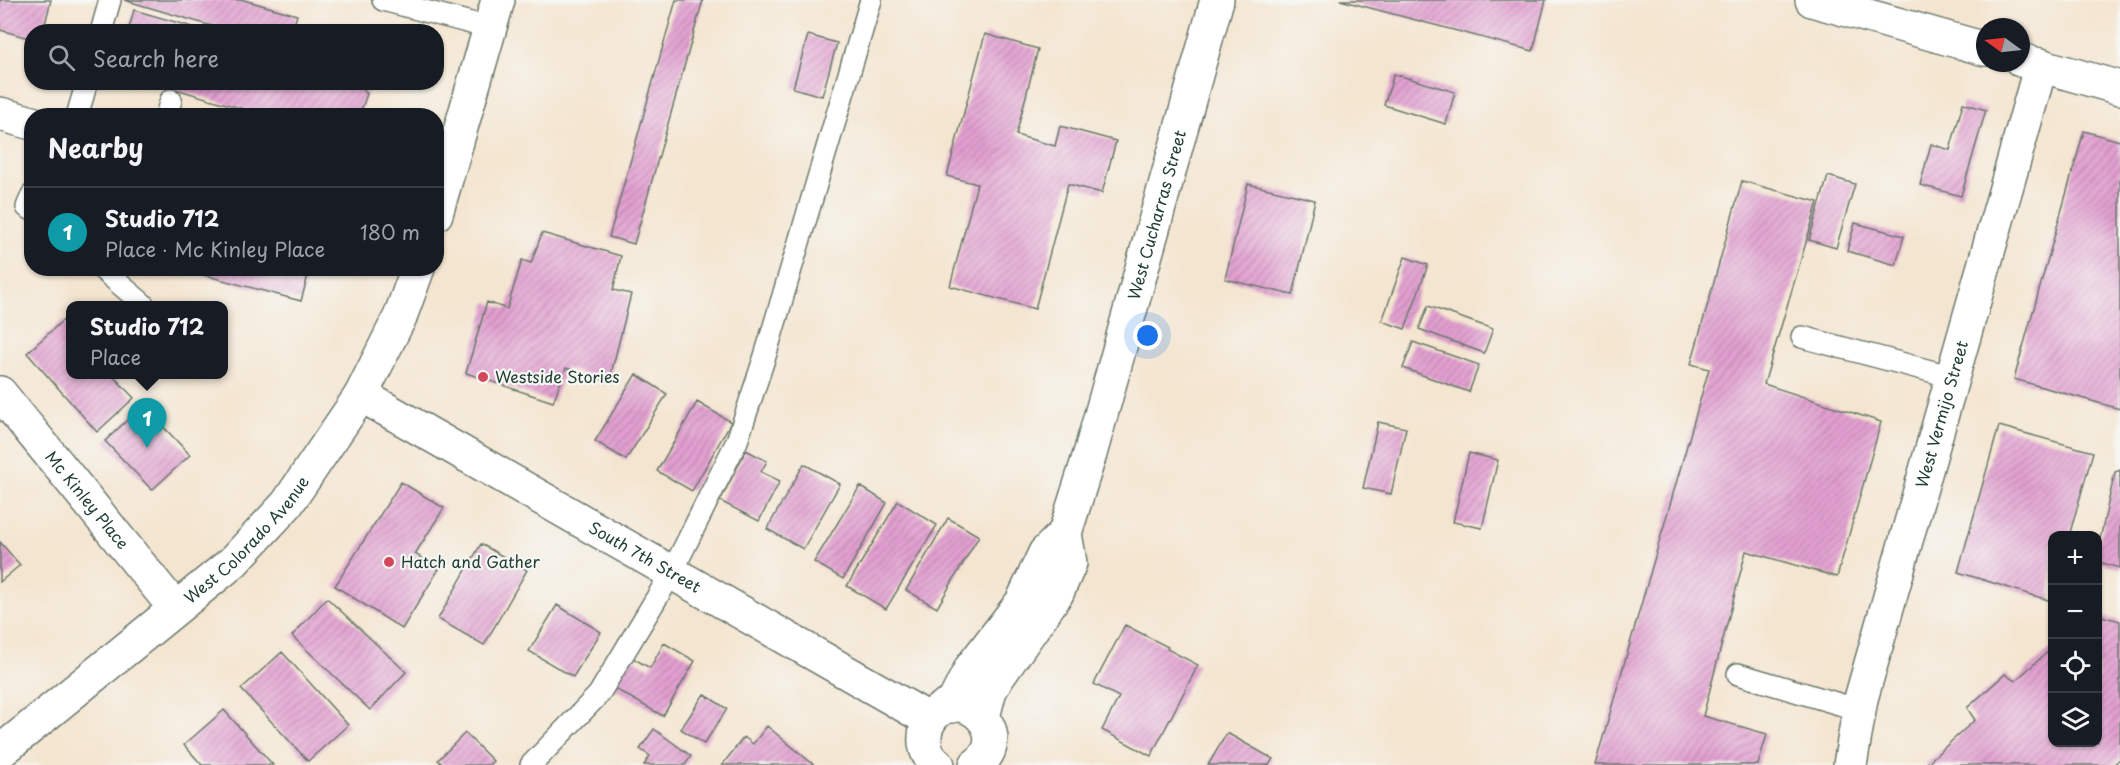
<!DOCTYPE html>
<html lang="en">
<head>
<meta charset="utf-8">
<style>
  :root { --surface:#171b24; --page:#20242c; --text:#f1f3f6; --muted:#9ea1a6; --line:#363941; --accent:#8c9099 }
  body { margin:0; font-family:"Playpen Sans",sans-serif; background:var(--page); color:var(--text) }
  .controls { position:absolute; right:18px; bottom:18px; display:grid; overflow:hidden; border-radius:12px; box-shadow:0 2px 4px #0004 }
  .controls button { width:54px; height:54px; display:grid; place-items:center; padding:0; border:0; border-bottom:2px solid var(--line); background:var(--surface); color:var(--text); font:30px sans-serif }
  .compass { position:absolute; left:1976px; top:18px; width:54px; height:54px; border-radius:50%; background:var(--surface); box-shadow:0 2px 4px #0004; rotate:285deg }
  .you { position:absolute; left:1148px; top:336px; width:21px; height:21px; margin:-15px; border:4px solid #fff; border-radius:50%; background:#1a73e8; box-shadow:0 0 0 9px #1a73e833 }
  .badge { display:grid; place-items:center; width:39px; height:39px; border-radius:50%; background:var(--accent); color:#fff; font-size:20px; font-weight:700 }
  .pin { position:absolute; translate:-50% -50px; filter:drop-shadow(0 2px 3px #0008) }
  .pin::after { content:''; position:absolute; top:32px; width:21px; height:18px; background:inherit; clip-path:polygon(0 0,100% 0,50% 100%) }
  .popup { position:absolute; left:66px; top:301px; width:162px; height:78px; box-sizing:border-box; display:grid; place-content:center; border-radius:12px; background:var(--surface); filter:drop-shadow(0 2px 4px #0005); font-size:20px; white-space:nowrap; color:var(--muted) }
  .popup b { font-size:22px; color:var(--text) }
  .popup::after { content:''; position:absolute; left:50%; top:100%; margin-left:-12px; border:12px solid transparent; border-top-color:var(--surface) }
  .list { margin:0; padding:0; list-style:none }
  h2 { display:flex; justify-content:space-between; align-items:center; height:78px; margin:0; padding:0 24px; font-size:26px }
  h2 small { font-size:20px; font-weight:400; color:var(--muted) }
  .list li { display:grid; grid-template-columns:39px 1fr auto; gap:18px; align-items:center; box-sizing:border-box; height:90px; padding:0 24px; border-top:2px solid var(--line) }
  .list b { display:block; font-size:22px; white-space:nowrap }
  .list p { margin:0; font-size:20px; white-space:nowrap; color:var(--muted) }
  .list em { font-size:20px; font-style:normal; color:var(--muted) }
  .icon { flex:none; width:33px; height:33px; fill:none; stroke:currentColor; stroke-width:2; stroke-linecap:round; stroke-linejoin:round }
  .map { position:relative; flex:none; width:2120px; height:765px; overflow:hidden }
  .search { position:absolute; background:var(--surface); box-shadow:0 2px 4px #0004; left:24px; top:24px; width:420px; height:66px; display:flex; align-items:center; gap:15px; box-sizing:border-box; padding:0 21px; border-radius:24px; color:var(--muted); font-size:22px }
  .panel { position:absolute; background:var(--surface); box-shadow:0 2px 4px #0004; left:24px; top:108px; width:420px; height:168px; border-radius:24px }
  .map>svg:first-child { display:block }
  .building { fill:url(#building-hatch) }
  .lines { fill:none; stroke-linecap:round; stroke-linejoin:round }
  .service-casing { stroke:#6a786b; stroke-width:24 }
  .minor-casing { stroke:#6a786b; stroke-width:36 }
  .tertiary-casing { stroke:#6a786b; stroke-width:36 }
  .primary-casing { stroke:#6a786b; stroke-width:36 }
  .service { stroke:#fff; stroke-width:21 }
  .minor { stroke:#fff; stroke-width:33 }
  .tertiary { stroke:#fff; stroke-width:33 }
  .primary { stroke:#fff; stroke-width:33 }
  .poi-dot { fill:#d1495b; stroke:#f6f6f2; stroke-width:2 }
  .labels { text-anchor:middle; stroke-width:4.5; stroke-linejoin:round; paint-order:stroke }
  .street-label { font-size:16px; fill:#1f3d34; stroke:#f6f6f2 }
  .poi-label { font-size:16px; fill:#1f3d34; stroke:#f6f6f2; text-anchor:start }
</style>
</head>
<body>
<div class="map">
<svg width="2120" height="765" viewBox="0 0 2120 765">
  <defs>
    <pattern id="building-hatch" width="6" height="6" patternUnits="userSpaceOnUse" patternTransform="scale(1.5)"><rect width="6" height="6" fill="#e3a0d1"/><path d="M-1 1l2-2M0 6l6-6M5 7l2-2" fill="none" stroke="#b784aa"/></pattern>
  </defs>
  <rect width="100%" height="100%" fill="#f6f6f2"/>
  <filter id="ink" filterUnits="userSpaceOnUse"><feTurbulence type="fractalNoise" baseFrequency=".0167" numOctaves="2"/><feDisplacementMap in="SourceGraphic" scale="12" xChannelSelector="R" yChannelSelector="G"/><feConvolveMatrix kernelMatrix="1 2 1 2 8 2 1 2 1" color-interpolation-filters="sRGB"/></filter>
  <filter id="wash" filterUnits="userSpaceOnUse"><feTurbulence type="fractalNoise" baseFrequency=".008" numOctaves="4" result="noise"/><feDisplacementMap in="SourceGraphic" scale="24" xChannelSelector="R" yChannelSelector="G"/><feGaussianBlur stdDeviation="1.35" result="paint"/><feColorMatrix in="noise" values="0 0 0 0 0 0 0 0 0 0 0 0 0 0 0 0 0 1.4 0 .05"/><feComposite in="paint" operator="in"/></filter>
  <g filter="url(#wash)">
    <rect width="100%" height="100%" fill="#f4e5d0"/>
    <g id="blocks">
      <path class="building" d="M0,0H51L43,32H32V39L0,30Z
        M124,0H244L297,15L292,32H232Z
        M676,0H703L634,244L609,237Z
        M1340,0H1546L1533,51Z
        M134,10L207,31V32H128Z
        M985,34L1038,49L1016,135L1055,146L1060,126L1116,141L1102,193L1068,184L1035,309L950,286L977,184L947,176Z
        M808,35L837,43L822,96L793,88Z
        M1394,74L1455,92L1446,124L1384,105Z
        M152,82H357L367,94L359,116H267Z
        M1963,103L1986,110L1961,196L1920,185L1931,144L1950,150Z
        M2084,131L2120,141V409L2014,379Z
        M1828,176L1855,184L1836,248L1809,240Z
        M1742,181L1818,202L1764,384L1881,422L1837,577L1746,551L1703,716L1767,734L1758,765H1595L1709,369L1691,364Z
        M1248,184L1315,200L1293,295L1225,279Z
        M1855,223L1904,236L1896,265L1847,251Z
        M542,233L621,256L613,290L631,294L609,382L566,368L553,402L466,373L487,302L507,309L522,260L531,263Z
        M1405,257L1428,265L1405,329L1382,321Z
        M201,268H310L301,301L200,274Z
        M1428,306L1493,329L1484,353L1419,329Z
        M63,320L70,328V375H112L134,398L97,432L27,353Z
        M1413,342L1479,365L1469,392L1403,368Z
        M636,374L667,394L626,460L595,441Z
        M697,402L731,422L692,491L657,471Z
        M143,405L190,455L152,490L105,441Z
        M1378,422L1406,428L1391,494L1363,488Z
        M1999,426L2093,452L2069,536H2052L2051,601L1958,572Z
        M746,450L767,461L761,472L780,481L759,521L720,501Z
        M1469,453L1498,460L1482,528L1453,522Z
        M804,464L840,484L803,549L767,529Z
        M2120,470V568L2098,562V548L2115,472Z
        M401,482L444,508L415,554L439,569L402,629L335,586Z
        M860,486L887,503L843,579L814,562Z
        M898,501L937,525L886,609L847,586Z
        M948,518L979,536L937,608L906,590Z
        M0,542L20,565L0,582Z
        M481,544L527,570L484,645L438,619Z
        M327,598L406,672L370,710L292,636Z
        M557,605L601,632L573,677L529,651Z
        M2098,615L2120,621V759L2113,765H1925L1975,720L1967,708L2005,674L2015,681L2052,648V742H2098Z
        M1125,625L1168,647L1167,649L1198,665L1151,756L1102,730L1119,697L1094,684Z
        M664,643L695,661L663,716L608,685L626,654L650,668Z
        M282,652L348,725L308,761L241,689Z
        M704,694L727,709L704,744L681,729Z
        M224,710L273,765H202L184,745Z
        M767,726L814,765H722L744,737L753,744Z
        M654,729L691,756L685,765H644L650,756L640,749Z
        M465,733L493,761L489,765H443L438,760Z
        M1227,733L1273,759L1269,765H1208Z"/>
    </g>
  </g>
  <g filter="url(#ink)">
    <use href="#blocks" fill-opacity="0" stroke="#6a786b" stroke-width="1.5"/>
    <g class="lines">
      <g class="service-casing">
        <path id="service" d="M383,0L490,28
          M101,32L110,0
          M77,116L87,82
          M166,116L171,100
          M32,195L27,207L32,210
          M101,268L143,304
          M1802,337L1953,377
          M1738,674L1859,710
          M531,765L599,694L671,574L737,441L766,353L871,0"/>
      </g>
      <g class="minor-casing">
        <g id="minor">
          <path d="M1812,0L1985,49"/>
          <path d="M2021,60L2120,88"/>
          <path id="s1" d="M0,393L175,608"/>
          <path id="s2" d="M361,395L930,720"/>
          <path d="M952,706L971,668L1022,602L1045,553L1065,533"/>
          <path id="s3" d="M983,717L990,690L998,677L1057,593L1070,563L1065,533L1090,454L1217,0"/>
          <path d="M938,765C929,759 924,748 925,737C925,729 928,722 933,716C963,681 1017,736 976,765"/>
          <path id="s4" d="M1850,765L1861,699L2041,65"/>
        </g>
      </g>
      <g class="tertiary-casing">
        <path id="tertiary" d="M0,114L32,123"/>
      </g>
      <g class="primary-casing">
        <g id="primary">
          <path d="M436,214L498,0"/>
          <path id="s5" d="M0,752L233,562L287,504L361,395L400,317L418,268"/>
        </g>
      </g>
      <use href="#service" class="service"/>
      <use href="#minor" class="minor"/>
      <use href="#tertiary" class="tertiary"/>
      <use href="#primary" class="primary"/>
    </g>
  </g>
  <g class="poi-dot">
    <circle cx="483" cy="377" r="6"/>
    <circle cx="389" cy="562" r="6"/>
  </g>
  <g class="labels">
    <g class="street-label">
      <text dy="6" stroke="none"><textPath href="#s3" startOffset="540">West Cucharras Street</textPath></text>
      <text dy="6" stroke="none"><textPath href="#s4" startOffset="363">West Vermijo Street</textPath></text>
      <text dy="6" stroke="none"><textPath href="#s1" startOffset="138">Mc Kinley Place</textPath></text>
      <text dy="6" stroke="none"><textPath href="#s5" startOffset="326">West Colorado Avenue</textPath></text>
      <text dy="6" stroke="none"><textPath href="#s2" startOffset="327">South 7th Street</textPath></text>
    </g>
    <g class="poi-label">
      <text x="495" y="383">Westside Stories</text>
      <text x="401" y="568">Hatch and Gather</text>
    </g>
  </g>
</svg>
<div class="controls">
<button>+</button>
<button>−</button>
<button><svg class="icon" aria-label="locate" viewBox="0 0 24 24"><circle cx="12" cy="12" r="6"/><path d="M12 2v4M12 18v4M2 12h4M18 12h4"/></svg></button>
<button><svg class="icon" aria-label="layers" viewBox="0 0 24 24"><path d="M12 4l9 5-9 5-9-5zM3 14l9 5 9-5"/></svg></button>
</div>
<svg class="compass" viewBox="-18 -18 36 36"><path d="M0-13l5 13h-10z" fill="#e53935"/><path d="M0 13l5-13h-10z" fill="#9ea1a6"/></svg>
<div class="you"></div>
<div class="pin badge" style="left:147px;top:448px;background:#0f9aa8">1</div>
<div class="popup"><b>Studio 712</b>Place</div>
<div class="search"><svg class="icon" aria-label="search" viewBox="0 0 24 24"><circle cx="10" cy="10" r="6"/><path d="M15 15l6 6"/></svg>Search here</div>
<section class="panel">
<h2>Nearby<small></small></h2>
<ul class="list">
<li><span class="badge" style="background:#0f9aa8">1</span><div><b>Studio 712</b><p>Place · Mc Kinley Place</p></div><em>180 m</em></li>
</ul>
</section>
</div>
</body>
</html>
